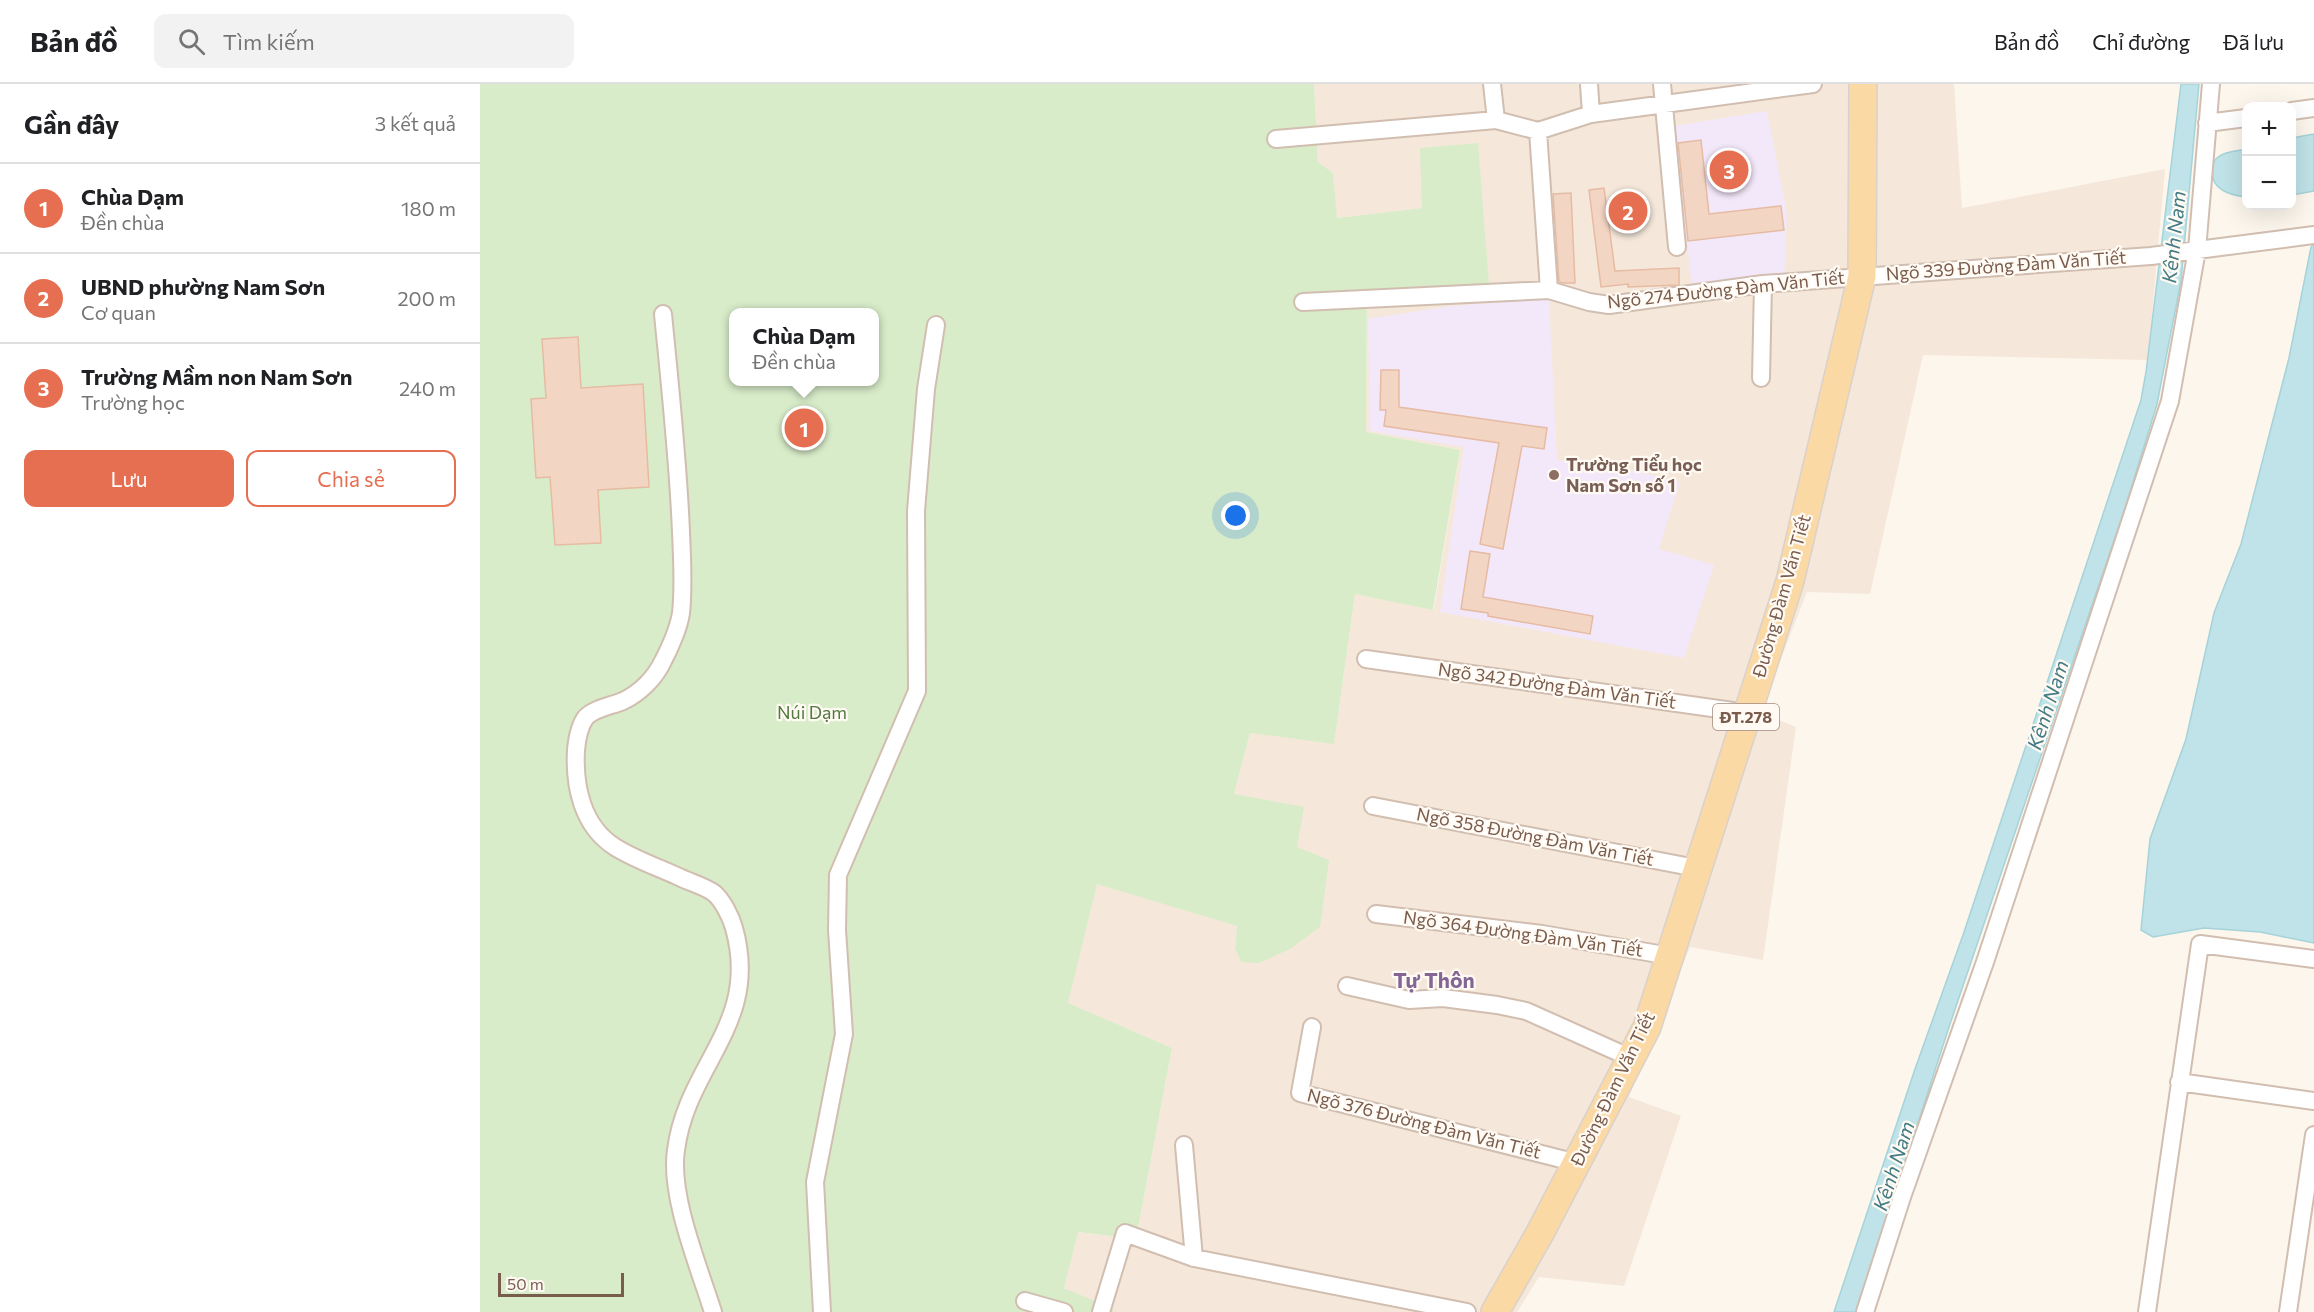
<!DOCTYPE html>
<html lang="vi">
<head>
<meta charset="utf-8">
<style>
  :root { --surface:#fff; --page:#f2f2f2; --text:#202124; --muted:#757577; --line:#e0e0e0; --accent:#e76f51 }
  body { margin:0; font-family:Commissioner,sans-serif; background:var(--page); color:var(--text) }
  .controls { position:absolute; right:18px; top:18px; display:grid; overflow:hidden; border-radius:12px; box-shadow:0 6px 24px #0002 }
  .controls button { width:54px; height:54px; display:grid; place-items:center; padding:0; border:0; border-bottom:2px solid var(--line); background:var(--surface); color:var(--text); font:30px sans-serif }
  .scale { position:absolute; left:18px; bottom:15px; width:126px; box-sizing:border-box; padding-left:6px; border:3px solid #7a5c4d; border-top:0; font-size:16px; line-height:21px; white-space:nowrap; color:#7a5c4d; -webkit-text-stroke:4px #fffaf3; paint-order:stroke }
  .you { position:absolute; left:756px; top:432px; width:21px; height:21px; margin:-15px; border:4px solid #fff; border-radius:50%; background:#1a73e8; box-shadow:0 0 0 9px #1a73e833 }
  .badge { display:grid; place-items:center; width:39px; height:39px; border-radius:50%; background:var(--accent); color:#fff; font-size:20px; font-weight:700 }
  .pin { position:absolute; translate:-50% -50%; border:3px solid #fff; box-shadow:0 2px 6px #0006 }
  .popup { position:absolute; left:249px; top:224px; width:150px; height:78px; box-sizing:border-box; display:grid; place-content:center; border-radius:12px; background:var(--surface); filter:drop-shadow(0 2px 4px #0005); font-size:20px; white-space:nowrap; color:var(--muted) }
  .popup b { font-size:22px; color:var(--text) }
  .popup::after { content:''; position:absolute; left:50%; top:100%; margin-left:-12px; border:12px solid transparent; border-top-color:var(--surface) }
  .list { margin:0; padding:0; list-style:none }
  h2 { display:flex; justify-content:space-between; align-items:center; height:78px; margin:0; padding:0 24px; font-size:26px }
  h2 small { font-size:20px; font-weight:400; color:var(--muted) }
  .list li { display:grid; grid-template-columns:39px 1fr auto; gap:18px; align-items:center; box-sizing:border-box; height:90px; padding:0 24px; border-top:2px solid var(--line) }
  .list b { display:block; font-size:22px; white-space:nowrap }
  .list p { margin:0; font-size:20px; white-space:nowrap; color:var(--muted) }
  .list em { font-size:20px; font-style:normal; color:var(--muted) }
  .actions { display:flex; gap:12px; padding:18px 24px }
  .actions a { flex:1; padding:14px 0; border:2px solid var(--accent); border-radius:12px; text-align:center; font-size:21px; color:var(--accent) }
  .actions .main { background:var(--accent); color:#fff }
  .icon { flex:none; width:33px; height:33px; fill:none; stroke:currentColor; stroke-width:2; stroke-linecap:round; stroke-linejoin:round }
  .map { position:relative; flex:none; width:1834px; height:1228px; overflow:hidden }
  header { display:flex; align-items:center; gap:36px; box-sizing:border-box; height:84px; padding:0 30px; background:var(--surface); border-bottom:2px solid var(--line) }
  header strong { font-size:28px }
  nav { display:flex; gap:33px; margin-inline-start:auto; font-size:21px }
  .search { width:420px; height:54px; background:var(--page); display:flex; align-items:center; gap:15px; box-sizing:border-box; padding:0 21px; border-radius:12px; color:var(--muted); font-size:22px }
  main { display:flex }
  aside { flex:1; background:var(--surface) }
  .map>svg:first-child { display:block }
  .residential { fill:#f5e8da }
  .education { fill:#f3e8fa }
  .green { fill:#d8ecc9; fill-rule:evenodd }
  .water { fill:#bfe3e8; stroke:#a5d3da; stroke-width:1.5 }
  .building { fill:#f3d5c3; stroke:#e6bba3; stroke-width:1.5 }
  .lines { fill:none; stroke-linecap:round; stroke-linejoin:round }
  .minor-casing { stroke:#d1beb0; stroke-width:20 }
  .primary-casing { stroke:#dad1cd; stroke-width:30 }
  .minor { stroke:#fff; stroke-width:16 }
  .primary { stroke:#fbd9a5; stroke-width:27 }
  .education-dot { fill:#8d6e63; stroke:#fffaf3; stroke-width:2 }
  .labels { text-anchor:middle; stroke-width:4.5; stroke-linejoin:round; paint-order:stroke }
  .shield { fill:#fffaf3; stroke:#a28b7f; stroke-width:1.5 }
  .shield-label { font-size:16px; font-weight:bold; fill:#7a5c4d }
  .street-label { font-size:18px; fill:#7a5c4d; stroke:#fffaf3 }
  .education-label { font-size:18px; font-weight:bold; fill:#785e54; stroke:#fffaf3; text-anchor:start }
  .park-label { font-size:18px; fill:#537a41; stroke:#fffaf3 }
  .water-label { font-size:20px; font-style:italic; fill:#437c86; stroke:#fffaf3 }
  .quarter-label { font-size:21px; font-weight:bold; fill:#846695; stroke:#fffaf3 }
</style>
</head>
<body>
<header>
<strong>Bản đồ</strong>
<div class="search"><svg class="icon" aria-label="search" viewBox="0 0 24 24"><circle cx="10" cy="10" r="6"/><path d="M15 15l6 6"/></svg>Tìm kiếm</div>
<nav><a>Bản đồ</a><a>Chỉ đường</a><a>Đã lưu</a></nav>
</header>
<main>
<aside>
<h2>Gần đây<small>3 kết quả</small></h2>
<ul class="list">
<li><span class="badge">1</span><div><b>Chùa Dạm</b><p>Đền chùa</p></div><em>180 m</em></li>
<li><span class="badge">2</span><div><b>UBND phường Nam Sơn</b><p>Cơ quan</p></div><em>200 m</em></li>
<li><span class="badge">3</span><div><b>Trường Mầm non Nam Sơn</b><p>Trường học</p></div><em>240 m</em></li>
</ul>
<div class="actions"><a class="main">Lưu</a><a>Chia sẻ</a></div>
</aside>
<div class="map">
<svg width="1834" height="1228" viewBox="0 0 1834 1228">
  <rect width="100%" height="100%" fill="#fdf6ec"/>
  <path class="residential" d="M834,0H1474L1482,124L1685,85L1668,276L1443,271L1390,510L1327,508L1280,628L1316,643L1283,876L1210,863L1149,1013L1201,1032L1144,1202L1059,1193L1037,1228H633L634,1226L584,1204L597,1148L656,1155L692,964L587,919L617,799L757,842L755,864L817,763L754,710L770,649L854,659L875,510L954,525L980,366L886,348L887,209L943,124L856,134L853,89L838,78Z"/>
  <path class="education" d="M1287,27L1307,130L1304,201L1212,204L1194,42Z
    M1069,215L1077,376L1138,383L1200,398L1179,465L1234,481L1204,574L960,528L984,363L890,347L888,235L971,222Z"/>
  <path class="green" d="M0,0H834L838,78L853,89L857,134L942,124L940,64L998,59L1009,201L887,209L886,348L980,366L953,526L875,510L854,660L770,649L754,710L824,723L817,763L849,776L840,843L810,865L779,879L761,878L755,864L757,842L617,800L588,919L692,964L656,1155L598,1148L584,1204L634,1225L633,1228H0ZM254,228H394V298H254Z"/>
  <path class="water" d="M1701,0H1719L1701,197L1677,320L1646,421L1468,946L1377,1228H1354L1435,985L1483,851L1661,316L1666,288Z
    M1834,50V107L1812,111V54Z
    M1766,65V113C1750,111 1731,106 1732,86C1732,81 1734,76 1738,73C1745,67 1758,67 1766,65Z
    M1834,159V859L1780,848L1724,844L1673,853L1661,846L1670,755L1706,655L1734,529L1761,460L1809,274L1831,163Z"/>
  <path class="building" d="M1221,56L1229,130L1301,122L1304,146L1208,157L1198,59Z
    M1124,104L1135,187L1199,184V201L1148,203V200L1121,203L1109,106Z
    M1091,109L1095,199H1084L1079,198L1073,110Z
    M98,253L101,304L163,300L169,403L118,406L121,459L75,461L70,393L56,394L51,315L66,314L62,255Z
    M901,286H919V323L1067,344L1064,365L1042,362L1023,465L1000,460L1019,359L904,342L906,326H900Z
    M990,467L1010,470L1003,513L1113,532L1110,550L1008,532V529L981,525Z"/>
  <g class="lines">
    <g class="minor-casing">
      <path id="minor" d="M1012,0L1016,36
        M1109,0L1111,30
        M1182,0L1197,163
        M1812,27L1834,24
        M1727,39L1766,34
        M1058,47L1069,206
        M796,55L1016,36L1058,47L1111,30L1333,0
        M823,218L1069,206L1109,218L1129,221L1283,200L1671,172L1834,151
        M183,230C190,302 198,375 201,448C202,474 204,502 201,529C199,543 190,564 183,577C175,594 160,609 143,617C131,622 115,624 106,633C99,642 97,655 96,666C94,702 102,742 135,763C154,775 177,783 197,792C209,798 224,802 234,809C243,817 251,833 254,844C281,940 207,980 196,1066C189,1112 219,1183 233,1228
        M1281,294L1283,200
        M886,575L1267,629
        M893,722L1216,784
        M896,830L1062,850L1190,872
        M867,902L929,916L963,914L1017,921L1046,927L1151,974
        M832,943L820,1009L1097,1079
        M1699,998L1834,1017
        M704,1061L714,1174
        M545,1217L584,1228
        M342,1228L335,1098L364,950L357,846L358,791L437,607L436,427L446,305L456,241
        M621,1228L645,1149L714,1174L987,1228
        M1385,1228L1422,1113L1505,878L1690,317L1717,166L1731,0
        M1667,1228L1720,860L1834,875
        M1808,1228L1834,1051"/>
    </g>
    <g class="primary-casing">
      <path id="primary" d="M1015,1228L1060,1149L1167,943L1310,497L1382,192L1383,0"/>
    </g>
    <use href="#minor" class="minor"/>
    <use href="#primary" class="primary"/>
  </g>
  <circle class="education-dot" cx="1074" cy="391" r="6"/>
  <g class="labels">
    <rect class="shield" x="1233" y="620" width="66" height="26" rx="4.5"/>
    <g class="shield-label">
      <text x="1266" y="639">ĐT.278</text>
    </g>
    <g class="street-label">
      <text transform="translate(1526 182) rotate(-4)" y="6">Ngõ 339 Đường Đàm Văn Tiết</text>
      <text transform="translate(1246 206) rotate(-6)" y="6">Ngõ 274 Đường Đàm Văn Tiết</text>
      <text transform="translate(1302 512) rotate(-74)" y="6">Đường Đàm Văn Tiết</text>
      <text transform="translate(1077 602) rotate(8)" y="6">Ngõ 342 Đường Đàm Văn Tiết</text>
      <text transform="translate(1055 753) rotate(11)" y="6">Ngõ 358 Đường Đàm Văn Tiết</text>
      <text transform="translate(1043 850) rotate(8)" y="6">Ngõ 364 Đường Đàm Văn Tiết</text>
      <text transform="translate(1133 1005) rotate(-64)" y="6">Đường Đàm Văn Tiết</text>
      <text transform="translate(944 1040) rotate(14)" y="6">Ngõ 376 Đường Đàm Văn Tiết</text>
    </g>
    <g class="education-label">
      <text x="1086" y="387">Trường Tiểu học<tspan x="1086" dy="21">Nam Sơn số 1</tspan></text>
    </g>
    <g class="park-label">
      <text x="332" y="635">Núi Dạm</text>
    </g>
    <g class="water-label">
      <text transform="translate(1694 153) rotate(-84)" y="7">Kênh Nam</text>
      <text transform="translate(1568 621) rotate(-72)" y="7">Kênh Nam</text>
      <text transform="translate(1414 1082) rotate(-72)" y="7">Kênh Nam</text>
    </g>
    <g class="quarter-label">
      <text x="954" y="904">Tự Thôn</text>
    </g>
  </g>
</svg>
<div class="controls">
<button>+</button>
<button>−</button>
</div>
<div class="scale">50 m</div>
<div class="you"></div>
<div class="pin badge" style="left:324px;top:344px">1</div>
<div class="popup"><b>Chùa Dạm</b>Đền chùa</div>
<div class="pin badge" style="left:1148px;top:127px">2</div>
<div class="pin badge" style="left:1249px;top:86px">3</div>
</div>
</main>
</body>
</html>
